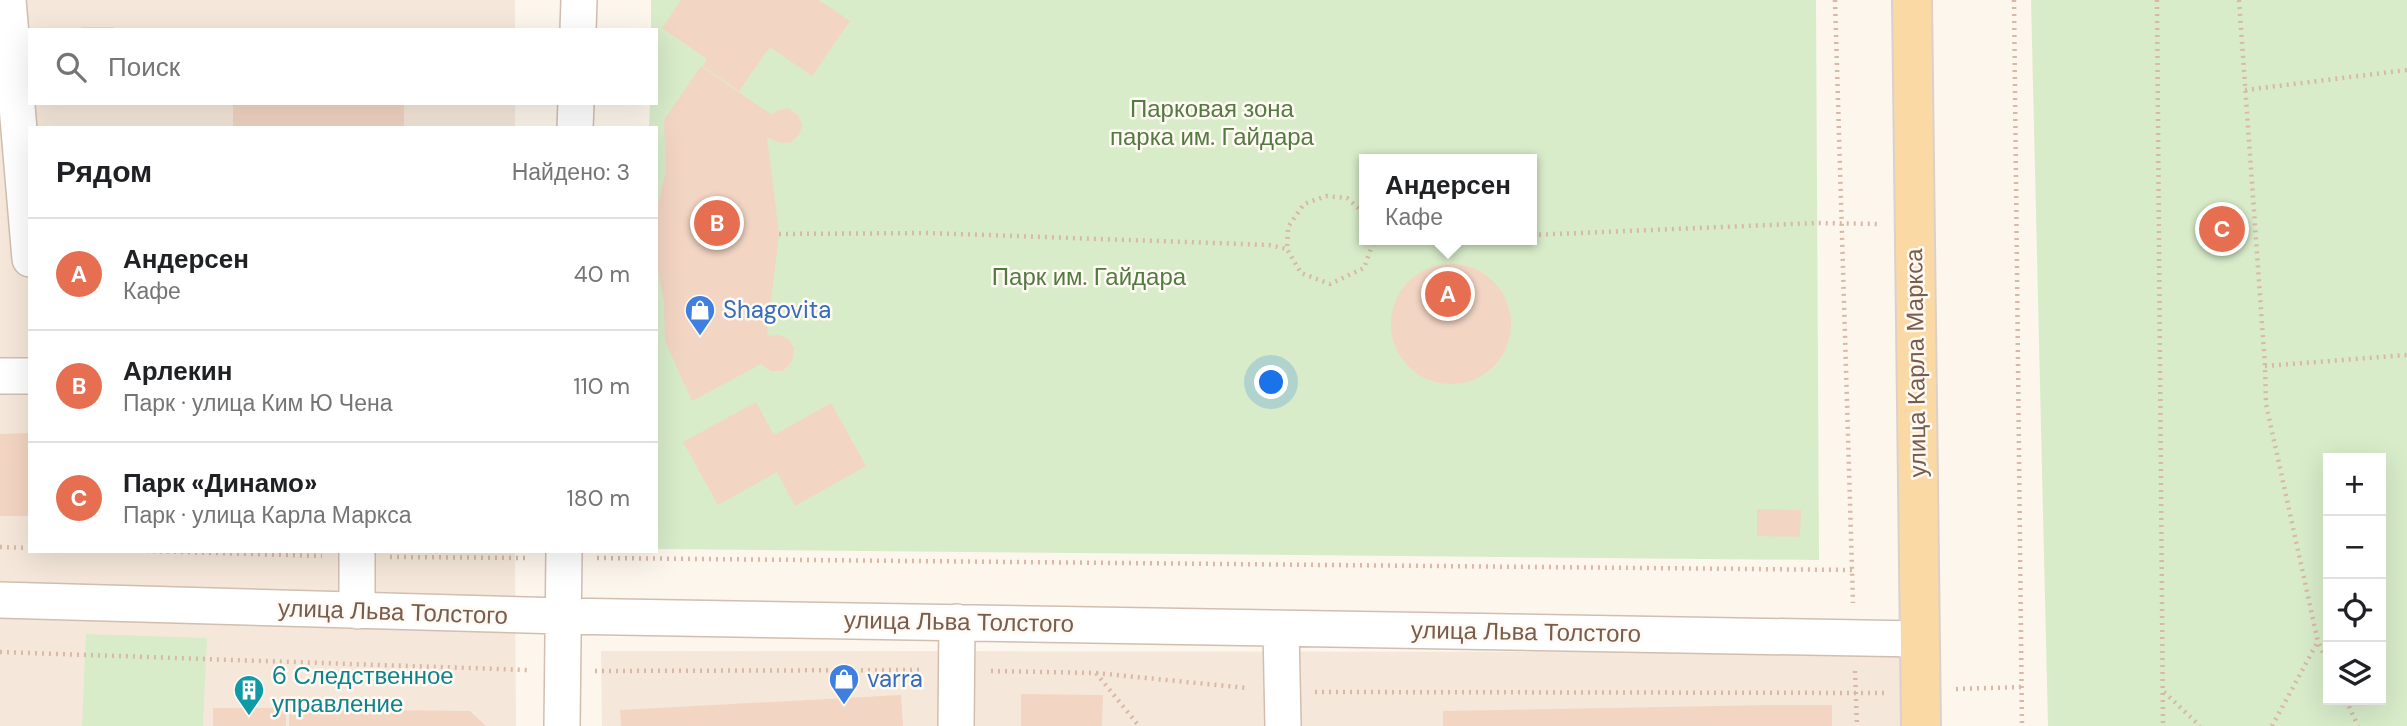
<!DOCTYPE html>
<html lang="ru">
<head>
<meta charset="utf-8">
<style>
  :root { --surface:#fff; --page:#f2f2f2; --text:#202124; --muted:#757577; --line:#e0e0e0; --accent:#e76f51 }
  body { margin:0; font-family:"DM Sans",sans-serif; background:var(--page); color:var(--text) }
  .controls { position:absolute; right:21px; bottom:21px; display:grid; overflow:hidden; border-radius:0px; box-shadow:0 7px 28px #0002 }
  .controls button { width:63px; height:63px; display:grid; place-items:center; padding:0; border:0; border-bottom:2px solid var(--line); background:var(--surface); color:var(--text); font:35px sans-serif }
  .you { position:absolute; left:1272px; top:383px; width:24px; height:24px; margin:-18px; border:5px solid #fff; border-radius:50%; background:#1a73e8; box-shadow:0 0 0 10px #1a73e833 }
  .badge { display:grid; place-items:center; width:46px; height:46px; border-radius:50%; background:var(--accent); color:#fff; font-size:23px; font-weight:700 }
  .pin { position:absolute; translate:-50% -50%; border:4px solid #fff; box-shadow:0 2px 7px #0006 }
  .popup { position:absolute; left:1359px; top:154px; width:178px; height:91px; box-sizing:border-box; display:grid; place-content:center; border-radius:0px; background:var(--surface); filter:drop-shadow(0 2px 5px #0005); font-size:23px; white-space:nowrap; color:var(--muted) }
  .popup b { font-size:26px; color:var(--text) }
  .popup::after { content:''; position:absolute; left:50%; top:100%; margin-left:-14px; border:14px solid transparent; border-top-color:var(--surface) }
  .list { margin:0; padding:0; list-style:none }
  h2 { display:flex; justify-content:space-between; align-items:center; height:91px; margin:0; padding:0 28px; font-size:30px }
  h2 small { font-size:23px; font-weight:400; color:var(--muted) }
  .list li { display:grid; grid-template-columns:46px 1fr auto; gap:21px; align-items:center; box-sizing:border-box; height:112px; padding:0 28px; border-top:2px solid var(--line) }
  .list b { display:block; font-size:26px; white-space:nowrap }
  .list p { margin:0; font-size:23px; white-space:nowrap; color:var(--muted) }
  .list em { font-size:23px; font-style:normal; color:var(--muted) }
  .icon { flex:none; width:38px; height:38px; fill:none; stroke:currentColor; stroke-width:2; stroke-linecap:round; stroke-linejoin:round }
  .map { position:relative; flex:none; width:2407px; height:726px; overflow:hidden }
  .search { position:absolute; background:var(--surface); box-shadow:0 7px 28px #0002; left:28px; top:28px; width:630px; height:77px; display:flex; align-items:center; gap:18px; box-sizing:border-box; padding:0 24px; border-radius:0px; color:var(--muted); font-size:26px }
  .panel { position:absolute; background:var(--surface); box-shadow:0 7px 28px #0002; left:28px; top:126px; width:630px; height:427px; border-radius:0px }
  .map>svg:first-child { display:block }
  .residential { fill:#f5e8da }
  .green { fill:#d8ecc9; fill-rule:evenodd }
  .building { fill:#f3d5c3 }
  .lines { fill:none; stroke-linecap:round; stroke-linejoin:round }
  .minor-casing { stroke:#d1beb0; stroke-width:38 }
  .major-casing { stroke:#dad1cd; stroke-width:42 }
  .path { stroke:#d9b8a5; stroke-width:4.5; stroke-dasharray:2 5; stroke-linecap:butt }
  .minor { stroke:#fff; stroke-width:35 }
  .major { stroke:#fbd9a5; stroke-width:38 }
  .labels { text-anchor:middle; stroke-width:5; stroke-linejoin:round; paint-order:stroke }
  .park-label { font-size:24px; fill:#537a41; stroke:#fffaf3 }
  .shop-label { font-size:24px; fill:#366cbe; stroke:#fffaf3; text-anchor:start }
  .street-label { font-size:24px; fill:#7a5c4d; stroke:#fffaf3 }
  .culture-label { font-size:24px; fill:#0d838f; stroke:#fffaf3; text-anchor:start }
</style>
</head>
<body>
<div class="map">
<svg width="2407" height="726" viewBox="0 0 2407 726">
  <rect width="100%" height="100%" fill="#fdf6ec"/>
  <path class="residential" d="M0,0H515V30H30V103H515V128H30V551H515L516,726H0Z
    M601,651L1899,652L1901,726H602Z"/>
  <path class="green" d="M651,0H1816L1819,560L656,549V128H649L650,103H656V30H651ZM1364,159H1532V240H1364Z
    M2031,0H2407V726H2048ZM2381,458V700H2328V458Z
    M86,634L207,638L203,726H82Z"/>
  <path class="building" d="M681,0H819L850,21L812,76L770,47L739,91L703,66L707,59L662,28Z
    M81,27H114V30H81Z
    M701,66L772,115L776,111L788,108L798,115L802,125L799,135L790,143H780L767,137L779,234L767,336L780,335L789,340L794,348L792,361L783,371H771L761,364L692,401L665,341L664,302L656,261V213L666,171L664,120Z
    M233,103H404V128H233Z
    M1391 324a60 60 0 1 1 120 0a60 60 0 1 1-120 0Z
    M756,402L774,435L831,403L866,466L795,506L777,472L718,505L683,442Z
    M30,433V516H0V434Z
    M1757,509L1801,510L1800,537L1757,536Z
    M1021,694L1103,695L1102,726H1021Z
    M901,695L903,726H621L620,710Z
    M1774,705H1832V726H1443V711Z
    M213,708H286V726H213Z
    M289,709L470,711L486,726H289Z"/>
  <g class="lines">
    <g class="minor-casing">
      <path id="minor" d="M8,0L30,259
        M578,30L579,0
        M575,128L576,103
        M0,376H30
        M0,600L562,616L1919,639
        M357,611V551
        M1281,629L1283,726
        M562,726L564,551
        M956,726L957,622"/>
    </g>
    <g class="major-casing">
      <path id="major" d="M1912,0L1921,726"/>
    </g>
    <path class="path" d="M1835,0L1853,603
      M2014,0L2022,726
      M2157,0L2163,726
      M2239,0L2265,366L2266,404L2318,642L2328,664
      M2245,90L2407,70
      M1364,213L1347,198L1326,196L1304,204L1288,227L1287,249L1301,273L1330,284L1364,268L1374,240
      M779,234L929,233L1269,245L1287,249
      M1532,235L1817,223L1879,224
      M1375,242L1429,240
      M2265,366L2407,355
      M0,547L30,548
      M146,551L322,556
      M390,557L528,558
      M597,558L1852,570
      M0,652L527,670
      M595,671L923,670
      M991,671L1096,673L1247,688
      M1855,671L1857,726
      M1096,673L1139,726
      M1956,689L2021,687
      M1315,692L1884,693
      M2164,692L2200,726
      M2346,700L2358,726
      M2272,726L2317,643"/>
    <use href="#minor" class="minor"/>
    <use href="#major" class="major"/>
  </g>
  <defs>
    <g id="shop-pin" transform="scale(1.575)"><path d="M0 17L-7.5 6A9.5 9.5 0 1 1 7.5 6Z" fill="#3f7fe0" stroke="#fffaf3"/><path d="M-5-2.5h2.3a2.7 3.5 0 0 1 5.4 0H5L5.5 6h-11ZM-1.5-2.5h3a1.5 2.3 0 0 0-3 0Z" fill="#fff"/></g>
    <g id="building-pin" transform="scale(1.575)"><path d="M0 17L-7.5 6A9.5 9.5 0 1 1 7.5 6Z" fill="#0f9aa8" stroke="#fffaf3"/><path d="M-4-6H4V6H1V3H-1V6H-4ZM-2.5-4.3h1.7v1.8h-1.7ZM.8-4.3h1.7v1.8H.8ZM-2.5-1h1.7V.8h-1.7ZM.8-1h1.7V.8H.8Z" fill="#fff"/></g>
  </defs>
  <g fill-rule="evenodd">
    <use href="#shop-pin" x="700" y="310"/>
    <use href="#shop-pin" x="844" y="679"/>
    <use href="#building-pin" x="249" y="690"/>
  </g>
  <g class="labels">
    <g class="park-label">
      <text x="1212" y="117">Парковая зона<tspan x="1212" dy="28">парка им. Гайдара</tspan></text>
      <text x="1089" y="285">Парк им. Гайдара</text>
    </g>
    <g class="shop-label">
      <text x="723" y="318">Shagovita</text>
      <text x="867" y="687">varra</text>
    </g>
    <g class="street-label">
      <text transform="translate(1916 363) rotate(-91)" y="8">улица Карла Маркса</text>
      <text transform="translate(393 612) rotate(2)" y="8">улица Льва Толстого</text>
      <text transform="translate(959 622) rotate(1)" y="8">улица Льва Толстого</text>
      <text transform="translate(1526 632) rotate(1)" y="8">улица Льва Толстого</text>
    </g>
    <g class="culture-label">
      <text x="272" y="684">6 Следственное<tspan x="272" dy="28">управление</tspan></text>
    </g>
  </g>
</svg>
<div class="controls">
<button>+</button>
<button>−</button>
<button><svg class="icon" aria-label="locate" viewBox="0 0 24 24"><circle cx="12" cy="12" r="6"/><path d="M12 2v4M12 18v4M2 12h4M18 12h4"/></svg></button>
<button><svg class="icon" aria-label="layers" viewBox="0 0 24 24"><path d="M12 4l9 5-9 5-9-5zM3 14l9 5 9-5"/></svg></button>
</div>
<div class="you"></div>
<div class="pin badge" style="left:1448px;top:294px">A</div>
<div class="popup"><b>Андерсен</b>Кафе</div>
<div class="pin badge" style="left:717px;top:223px">B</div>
<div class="pin badge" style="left:2222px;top:229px">C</div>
<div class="search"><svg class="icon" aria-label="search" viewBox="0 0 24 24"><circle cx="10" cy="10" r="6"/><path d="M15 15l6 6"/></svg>Поиск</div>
<section class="panel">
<h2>Рядом<small>Найдено: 3</small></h2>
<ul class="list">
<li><span class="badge">A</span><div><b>Андерсен</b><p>Кафе</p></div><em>40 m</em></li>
<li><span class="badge">B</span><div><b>Арлекин</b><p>Парк · улица Ким Ю Чена</p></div><em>110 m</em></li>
<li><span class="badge">C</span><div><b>Парк «Динамо»</b><p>Парк · улица Карла Маркса</p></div><em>180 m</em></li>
</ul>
</section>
</div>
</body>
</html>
